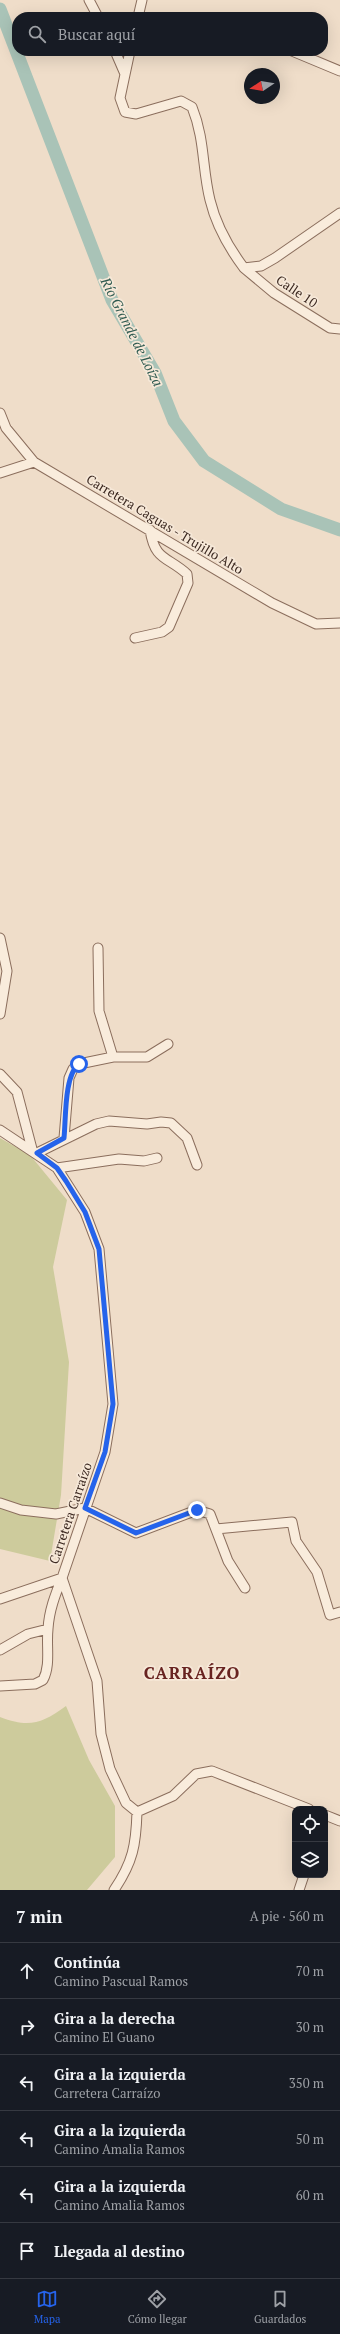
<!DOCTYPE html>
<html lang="es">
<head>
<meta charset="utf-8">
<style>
  :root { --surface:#171b24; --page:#20242c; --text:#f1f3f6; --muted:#9ea1a6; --line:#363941; --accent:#2563eb }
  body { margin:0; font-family:"PT Serif",serif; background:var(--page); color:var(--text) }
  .controls { position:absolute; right:12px; bottom:12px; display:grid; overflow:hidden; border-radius:8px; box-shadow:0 4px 16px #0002 }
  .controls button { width:36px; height:36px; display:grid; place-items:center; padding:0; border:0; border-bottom:1px solid var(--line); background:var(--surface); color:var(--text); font:20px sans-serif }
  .compass { position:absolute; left:244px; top:68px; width:36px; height:36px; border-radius:50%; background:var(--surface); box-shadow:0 4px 16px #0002; rotate:258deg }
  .stop { position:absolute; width:12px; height:12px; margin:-9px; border:3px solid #2563eb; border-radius:50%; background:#fff }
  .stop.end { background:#2563eb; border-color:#fff; box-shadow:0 1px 4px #0008 }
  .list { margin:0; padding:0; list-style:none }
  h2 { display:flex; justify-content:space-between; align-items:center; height:52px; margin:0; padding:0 16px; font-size:17px }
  h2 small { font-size:13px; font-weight:400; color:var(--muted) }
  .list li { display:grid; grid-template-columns:26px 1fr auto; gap:12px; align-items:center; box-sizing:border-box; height:56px; padding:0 16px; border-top:1px solid var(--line) }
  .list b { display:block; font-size:15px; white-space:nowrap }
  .list p { margin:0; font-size:13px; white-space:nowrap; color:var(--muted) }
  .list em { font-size:13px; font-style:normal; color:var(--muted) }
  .icon { flex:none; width:22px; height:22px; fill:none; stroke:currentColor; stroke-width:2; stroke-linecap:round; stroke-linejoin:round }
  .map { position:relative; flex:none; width:340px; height:1890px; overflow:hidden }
  .search { position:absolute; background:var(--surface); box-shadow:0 4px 16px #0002; left:12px; right:12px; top:12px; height:44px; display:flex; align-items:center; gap:10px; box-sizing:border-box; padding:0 14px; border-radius:16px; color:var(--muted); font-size:15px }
  .sheet { height:388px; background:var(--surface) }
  nav { display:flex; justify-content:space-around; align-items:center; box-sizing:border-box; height:56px; border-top:1px solid var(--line); background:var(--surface); font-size:11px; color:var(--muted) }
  nav a { display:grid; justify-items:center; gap:2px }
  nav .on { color:var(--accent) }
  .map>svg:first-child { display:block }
  .green { fill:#cdcb9c }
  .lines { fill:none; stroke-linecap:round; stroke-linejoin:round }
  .river { stroke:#a9c3b7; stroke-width:13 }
  .minor-casing { stroke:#8b6e5d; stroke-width:11 }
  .minor { stroke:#f9ecdc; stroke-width:9 }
  .route { stroke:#2563eb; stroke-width:5 }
  .labels { text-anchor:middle; stroke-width:3.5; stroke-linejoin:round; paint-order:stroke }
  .street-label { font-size:13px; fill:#3c2921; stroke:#f6e8d8 }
  .water-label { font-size:14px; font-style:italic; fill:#305b51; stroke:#f6e8d8 }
  .district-label { font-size:17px; font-weight:bold; letter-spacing:1px; fill:#682320; stroke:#f6e8d8 }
</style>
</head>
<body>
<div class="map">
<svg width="340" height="1890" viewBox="0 0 340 1890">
  <rect width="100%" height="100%" fill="#efddc9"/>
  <path class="green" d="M0,1138L30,1155L67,1200L53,1267L69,1362L61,1495L50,1561L0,1549Z
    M66,1706L89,1760L115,1806V1857L87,1890H0V1717C29,1728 41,1724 66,1706Z"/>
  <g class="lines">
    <path class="river" d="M0,9L112,300L155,373L174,421L204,461L281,509L340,530"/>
    <g class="minor-casing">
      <path id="minor" d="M89,0L98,17
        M138,17L142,0
        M115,51L125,74
        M130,51L120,98L125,112L136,114L181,101L192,107C205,139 202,168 210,200C216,225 229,248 244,268L261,266L275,258L340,213
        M292,51L340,71
        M244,268L274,293L330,328L340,329
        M0,413L6,428L34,462L272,603L316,624L340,623
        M0,473L34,462
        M135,638L162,632L169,627L188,583L187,574C167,556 155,561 150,530
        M0,938L7,971L0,1014
        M98,948L99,1011L113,1057
        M0,1074L17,1092L32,1149
        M0,1130L57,1168L85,1212L99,1249L113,1404L105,1452L62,1578L97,1681L101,1734L110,1769L126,1803L137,1812L173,1796L196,1774L212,1771L309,1809
        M64,1138L69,1078L73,1069L79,1064L113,1057H147L168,1044
        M37,1153L96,1124L109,1121L147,1124L161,1122L171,1123L187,1138L197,1165
        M57,1168L119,1159L144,1161L157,1158
        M0,1503L21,1510L56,1514L85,1508L136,1533L197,1510L210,1514L228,1561L245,1588
        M216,1529L292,1522L296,1541L317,1572L330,1615L340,1612
        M0,1599L62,1578
        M0,1650L28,1634L48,1629
        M0,1686L35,1684L43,1680C51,1665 46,1646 48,1629C49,1611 55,1595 62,1578
        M325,1815L340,1821
        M114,1890C133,1862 136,1845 137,1812
        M299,1890L304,1875"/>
    </g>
    <use href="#minor" class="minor"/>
  </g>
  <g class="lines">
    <path class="route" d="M79,1064C64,1075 66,1119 64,1138L37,1153L57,1168L66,1181L85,1212L99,1249L113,1404L105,1452L85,1508L136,1533L197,1510"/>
  </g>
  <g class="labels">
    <g class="street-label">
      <text transform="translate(297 291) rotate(34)" y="5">Calle 10</text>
      <text transform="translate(165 524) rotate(31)" y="5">Carretera Caguas - Trujillo Alto</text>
      <text transform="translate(70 1513) rotate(-71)" y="5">Carretera Carraízo</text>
    </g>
    <g class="water-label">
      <text transform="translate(132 332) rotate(63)" y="5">Río Grande de Loíza</text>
    </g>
    <g class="district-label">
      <text x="192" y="1679">CARRAÍZO</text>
    </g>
  </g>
</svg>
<div class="controls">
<button><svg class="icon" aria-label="locate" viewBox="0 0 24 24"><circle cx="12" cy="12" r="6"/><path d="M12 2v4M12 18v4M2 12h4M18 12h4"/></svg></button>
<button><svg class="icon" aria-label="layers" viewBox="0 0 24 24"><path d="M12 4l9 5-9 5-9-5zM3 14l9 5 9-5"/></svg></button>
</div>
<svg class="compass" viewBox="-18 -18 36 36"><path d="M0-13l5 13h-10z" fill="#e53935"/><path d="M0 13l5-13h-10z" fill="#9ea1a6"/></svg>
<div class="stop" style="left:79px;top:1064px"></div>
<div class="stop end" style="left:197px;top:1510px"></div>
<div class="search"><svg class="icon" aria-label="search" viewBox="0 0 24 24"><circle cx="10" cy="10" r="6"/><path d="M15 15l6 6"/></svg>Buscar aquí</div>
</div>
<section class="sheet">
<h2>7 min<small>A pie · 560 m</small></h2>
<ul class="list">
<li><svg class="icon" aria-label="ahead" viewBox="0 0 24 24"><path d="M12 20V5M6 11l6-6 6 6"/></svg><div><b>Continúa</b><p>Camino Pascual Ramos</p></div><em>70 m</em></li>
<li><svg class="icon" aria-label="right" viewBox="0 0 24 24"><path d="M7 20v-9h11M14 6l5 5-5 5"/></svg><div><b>Gira a la derecha</b><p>Camino El Guano</p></div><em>30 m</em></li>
<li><svg class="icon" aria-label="left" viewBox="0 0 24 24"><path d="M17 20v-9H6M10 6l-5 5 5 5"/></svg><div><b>Gira a la izquierda</b><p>Carretera Carraízo</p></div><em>350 m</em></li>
<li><svg class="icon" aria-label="left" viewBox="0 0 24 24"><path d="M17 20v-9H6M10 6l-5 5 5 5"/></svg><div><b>Gira a la izquierda</b><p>Camino Amalia Ramos</p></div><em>50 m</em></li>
<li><svg class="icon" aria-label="left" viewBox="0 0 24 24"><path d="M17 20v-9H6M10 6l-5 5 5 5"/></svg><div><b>Gira a la izquierda</b><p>Camino Amalia Ramos</p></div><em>60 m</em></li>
<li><svg class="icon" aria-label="arrive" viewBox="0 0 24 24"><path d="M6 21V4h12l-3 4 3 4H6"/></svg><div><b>Llegada al destino</b></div></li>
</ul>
</section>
<nav>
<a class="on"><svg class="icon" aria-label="map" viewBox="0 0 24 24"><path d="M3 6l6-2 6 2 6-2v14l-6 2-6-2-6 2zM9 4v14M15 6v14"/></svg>Mapa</a>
<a><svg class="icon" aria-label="directions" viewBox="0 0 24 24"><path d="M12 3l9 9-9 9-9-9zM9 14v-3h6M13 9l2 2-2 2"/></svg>Cómo llegar</a>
<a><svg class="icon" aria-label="saved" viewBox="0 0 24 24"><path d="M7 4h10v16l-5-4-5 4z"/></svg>Guardados</a>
</nav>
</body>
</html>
